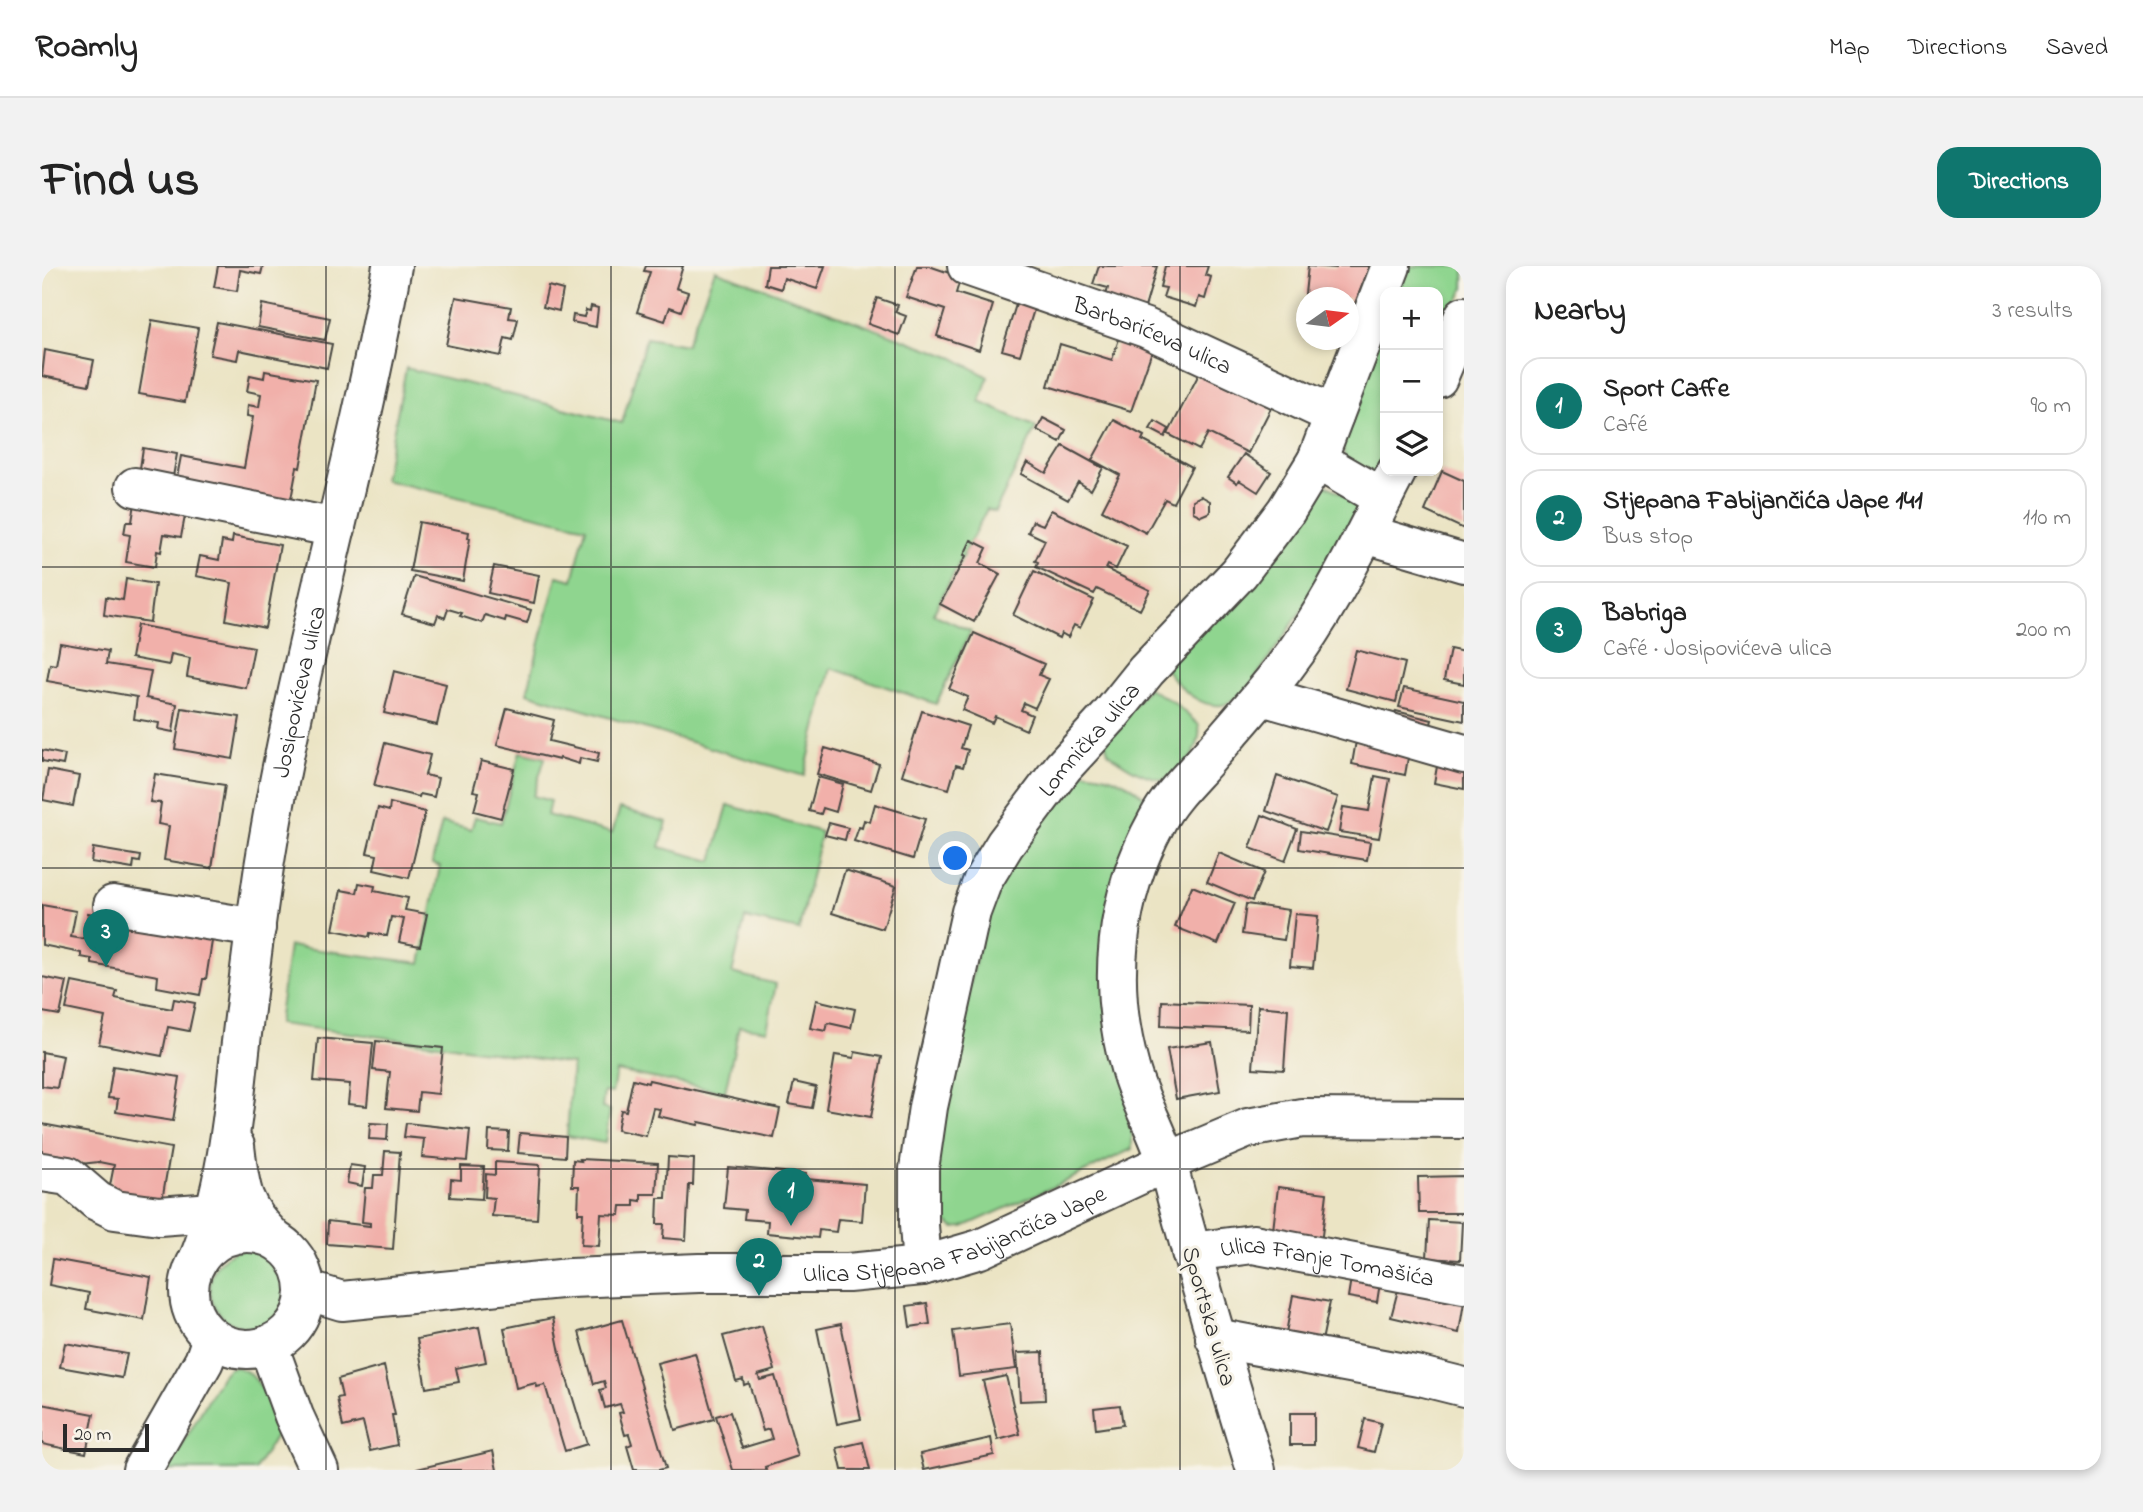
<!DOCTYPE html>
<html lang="en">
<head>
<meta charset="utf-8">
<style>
  :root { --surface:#fff; --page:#f2f2f2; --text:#222; --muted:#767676; --line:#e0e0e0; --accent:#0f766e }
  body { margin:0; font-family:"Indie Flower",sans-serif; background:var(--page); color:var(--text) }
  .controls { position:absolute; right:21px; top:21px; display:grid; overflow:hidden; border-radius:14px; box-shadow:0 4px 10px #0003 }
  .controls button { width:63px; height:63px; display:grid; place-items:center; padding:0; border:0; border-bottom:2px solid var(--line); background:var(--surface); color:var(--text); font:35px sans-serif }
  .compass { position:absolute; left:1254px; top:21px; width:63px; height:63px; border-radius:50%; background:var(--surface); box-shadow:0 4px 10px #0003; rotate:76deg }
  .scale { position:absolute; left:21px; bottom:18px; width:86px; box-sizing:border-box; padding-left:7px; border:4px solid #2b2b2b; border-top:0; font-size:19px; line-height:24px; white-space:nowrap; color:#2b2b2b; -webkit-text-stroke:5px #f7f3e8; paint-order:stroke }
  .you { position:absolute; left:914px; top:593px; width:24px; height:24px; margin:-18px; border:5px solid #fff; border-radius:50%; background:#1a73e8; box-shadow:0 0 0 10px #1a73e833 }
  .badge { display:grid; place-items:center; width:46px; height:46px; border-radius:50%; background:var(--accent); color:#fff; font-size:23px; font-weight:700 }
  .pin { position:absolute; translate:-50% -58px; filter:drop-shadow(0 2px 4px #0008) }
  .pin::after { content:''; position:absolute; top:37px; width:24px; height:21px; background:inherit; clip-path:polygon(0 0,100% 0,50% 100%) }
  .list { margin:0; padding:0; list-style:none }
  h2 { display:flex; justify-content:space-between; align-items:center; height:91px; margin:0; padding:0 28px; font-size:30px }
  h2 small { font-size:23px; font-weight:400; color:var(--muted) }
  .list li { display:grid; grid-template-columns:46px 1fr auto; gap:21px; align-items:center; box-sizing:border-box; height:98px; margin:0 14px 14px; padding:0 14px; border:2px solid var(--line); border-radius:21px }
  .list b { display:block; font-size:26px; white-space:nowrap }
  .list p { margin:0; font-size:23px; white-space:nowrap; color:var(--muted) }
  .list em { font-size:23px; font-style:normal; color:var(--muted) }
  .icon { flex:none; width:38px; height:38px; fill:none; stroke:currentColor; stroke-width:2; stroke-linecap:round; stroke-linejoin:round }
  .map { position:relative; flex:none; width:1422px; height:1204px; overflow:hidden; border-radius:21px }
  header { display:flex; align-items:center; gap:42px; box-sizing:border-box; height:98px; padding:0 35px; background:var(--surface); border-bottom:2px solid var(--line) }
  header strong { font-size:33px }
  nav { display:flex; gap:38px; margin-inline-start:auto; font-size:24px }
  .intro { display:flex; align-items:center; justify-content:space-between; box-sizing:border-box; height:168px; padding:0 42px }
  h1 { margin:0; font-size:49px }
  .button { padding:18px 32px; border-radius:21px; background:var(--accent); color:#fff; font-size:24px; font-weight:700 }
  main { display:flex; gap:42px; padding:0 42px }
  aside { flex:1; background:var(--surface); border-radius:21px; box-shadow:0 4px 10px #0003 }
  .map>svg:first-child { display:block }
  .green { fill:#8fd58f; stroke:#5d805d; stroke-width:2 }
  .building { fill:#f1b0aa }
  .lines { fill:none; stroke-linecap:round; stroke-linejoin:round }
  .minor-casing { stroke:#484742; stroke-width:42 }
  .minor { stroke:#fff; stroke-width:38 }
  .grid { fill:none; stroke:#2b2b2b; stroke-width:2; stroke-opacity:0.55 }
  .labels { text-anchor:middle; stroke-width:6; stroke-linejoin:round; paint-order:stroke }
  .street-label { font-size:24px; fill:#2b2b2b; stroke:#f7f3e8 }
</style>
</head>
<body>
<header>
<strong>Roamly</strong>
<nav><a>Map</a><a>Directions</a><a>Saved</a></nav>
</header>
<div class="intro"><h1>Find us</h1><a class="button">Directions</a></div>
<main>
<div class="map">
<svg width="1422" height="1204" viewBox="0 0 1422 1204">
  <rect width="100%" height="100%" fill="#f7f3e8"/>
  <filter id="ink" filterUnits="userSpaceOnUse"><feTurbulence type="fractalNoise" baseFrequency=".0143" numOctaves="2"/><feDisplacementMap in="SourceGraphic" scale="14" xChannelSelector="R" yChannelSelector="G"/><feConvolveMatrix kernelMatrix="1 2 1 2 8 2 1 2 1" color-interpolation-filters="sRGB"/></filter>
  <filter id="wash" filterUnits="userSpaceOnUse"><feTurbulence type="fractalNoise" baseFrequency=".00686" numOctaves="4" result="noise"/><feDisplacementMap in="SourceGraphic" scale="28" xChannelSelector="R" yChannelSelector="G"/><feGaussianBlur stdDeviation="1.57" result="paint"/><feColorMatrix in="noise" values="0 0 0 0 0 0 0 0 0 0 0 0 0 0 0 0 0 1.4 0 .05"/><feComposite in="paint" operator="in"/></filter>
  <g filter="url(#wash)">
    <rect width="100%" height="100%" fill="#ebe4c4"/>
    <path class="green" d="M1364,0H1422V21L1396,86V26H1353Z
      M673,4L912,92L946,111L938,136L994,161L953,246L945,243L891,348L929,365L894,438L789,402L762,510L485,427L515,310L531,314L544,261L342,214L364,102L580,157L604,72L644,79Z
      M1343,53V205L1329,210L1303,191L1300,178Z
      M1278,216L1318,237L1317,260L1204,426C1197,430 1188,438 1180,439C1155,442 1135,419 1122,401Z
      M1106,422L1131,436L1157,459C1160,484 1144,499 1126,514C1103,512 1083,501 1066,486L1063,475Z
      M478,486L503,492L491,530L508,535L505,549L570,567L578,542L625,556L618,581L670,595L686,539L779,566L757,664L703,652L690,707L734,718L725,764L697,760L683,826L574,805L570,827L562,826L560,842L568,844L563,877L525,870L530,798L404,779L236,758L247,680L379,697L398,600L390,597L400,556L429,564L433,551L459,557Z
      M1035,506C1064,507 1089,514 1107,537L1085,596V846L1090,866V883L1011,921L921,961L912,962L900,951L897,939L895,903L899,842L952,617Z
      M168 1022a39 39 0 1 1 78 0a39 39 0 1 1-78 0Z
      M192,1101C216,1103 228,1140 242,1156L213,1204H126L179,1111L186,1103Z"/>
    <g id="blocks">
      <path class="building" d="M176,0H221L219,8L198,4L195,25L172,21Z
        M604,0H641L634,22L646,26L639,45L628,41L623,55L595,46L608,6L602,5Z
        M726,0H783L775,23L742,12L739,23L723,18Z
        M875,0H887L919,11L914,27L951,39L937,84L895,70L903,44L864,31Z
        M1057,0H1115L1102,45L1063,33L1066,22L1051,18Z
        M1123,0H1166L1163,9L1169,11L1163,33L1157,31L1154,41L1121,31L1124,22L1118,21Z
        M1266,0L1294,2V0H1328L1309,47L1307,46V32H1272L1263,28Z
        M506,20L521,24L517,45L501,41Z
        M414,31L469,41L467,52L476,53L471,74L463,72L459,90L404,79Z
        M835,32L856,39L853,46L864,50L857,69L826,58Z
        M976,32L994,37L978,89L960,84Z
        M220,38L288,52L283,74L216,61Z
        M549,40L556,42L554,61L530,56L531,49L542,51L544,44L548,45Z
        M110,54L156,62L143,136L97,128Z
        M175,56L290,78L285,102L197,84L195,94L168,89Z
        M1078,70L1111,82L1089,145L1006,120L1018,78L1070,94Z
        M3,84L52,94L47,119L0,110Z
        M1160,102L1231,138L1206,187L1166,167L1157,184L1126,168Z
        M223,105L274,114L258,202L255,201L247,244L133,222L139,190L202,202L211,151L205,150L206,139L217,141L219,128L205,125L208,109L222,112Z
        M1001,152L1024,164L1018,176L995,164Z
        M1072,154L1102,170L1100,174L1150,201L1131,237L1123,233L1104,267L1060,244L1078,209L1050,194Z
        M1113,155L1127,163L1123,171L1108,163Z
        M1021,180L1061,202L1049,224L1036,216L1026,234L979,208L985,196L1004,207Z
        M101,182L135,188L129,222L96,216Z
        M1202,188L1229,206L1216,226L1197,214L1195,217L1186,211Z
        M1400,205L1422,215V263L1383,245Z
        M1159,230L1168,235V246L1159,250L1151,246V234Z
        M93,237L144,245L139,271L122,268L119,286L115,285L113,301L84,296L88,269L82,268L84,256H90Z
        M1009,244L1085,280L1074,303L1066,299L1064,303L1108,324L1098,344L1055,323L1052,328L994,301L996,296L993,295L1003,274L986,266L991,255L1001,259Z
        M377,256L427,266L426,272H428L421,315L368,305Z
        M191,270L238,279L223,362L184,354L190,317L154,310L158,290L177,294L180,275L190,277Z
        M929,274L945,282L938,297L958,308L932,356L898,338L924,290L922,289Z
        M452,300L497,309L492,337L446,327Z
        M992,305L1052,334L1038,362L1032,359L1026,371L1019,367L1017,372L971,349Z
        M372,310L489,344L485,357L464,351L463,355L443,349L440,357L418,350L420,347L406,343L403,352L396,349L393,357L360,348Z
        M84,313L113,318L108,356L62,349L64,331L81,334Z
        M95,359L212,381L204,422L145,411L148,392L129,388L127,399L89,392Z
        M932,367L1002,398L997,409L1007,413L993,442L982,437L979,444L990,449L984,464L953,450L950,457L920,444L926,431L907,423Z
        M18,377L66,385L64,398L109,405L104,432L135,438L131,466L116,463L117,457L92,453L95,431L5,415L8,398L14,399Z
        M1408,383L1422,386V418L1402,414Z
        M1314,384L1363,397L1354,436L1304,423Z
        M352,405L404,418L395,459L342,447Z
        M1362,422L1422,435V455L1357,441Z
        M140,442L198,451L191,493L133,483Z
        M465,442L512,454L507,475L557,487L555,496L538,492L537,498L518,492L517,494L455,479Z
        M880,445L926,460L919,482L926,484L921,501L914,499L907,523L860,509Z
        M1354,445L1390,454L1387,465L1351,456Z
        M1314,475L1367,486L1363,509L1310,498Z
        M343,477L388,489L383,509L396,512L392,531L378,528L377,531L332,520Z
        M783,482L837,498L829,524L775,508Z
        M0,484L23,489L21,499L0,495Z
        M439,495L472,503L459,552L432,545L437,526L431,525Z
        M1396,495L1422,501V523L1392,517Z
        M6,504L37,510L31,540L1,534Z
        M113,508L183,519L170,602L122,594L127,560L116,558L119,537L108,536Z
        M1235,510L1296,531L1284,566L1224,545Z
        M1333,510L1348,513L1337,572L1297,566L1301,541L1327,545Z
        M776,511L801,518L794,546L781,542L779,548L767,545Z
        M348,537L383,546L367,612L332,604L335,589L325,587L336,542L347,545Z
        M833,538L883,553L871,593L812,575L817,561L820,562L822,554L828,556Z
        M1220,549L1255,563L1243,595L1208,582Z
        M787,557L806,562L803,574L783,569Z
        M1259,565L1328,576L1325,594L1257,583Z
        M51,582L99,590L98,596L92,595L91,603L49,596Z
        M1177,587L1222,606L1210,635L1165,616Z
        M803,604L854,620L841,663L790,647Z
        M317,617L333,620L332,625L366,632L363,644L385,648L378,680L357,676L362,653L349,651L345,670L328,667L327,671L291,664L299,624L315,627Z
        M1150,620L1193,637L1176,678L1133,661Z
        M1204,638L1247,644L1242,674L1200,668Z
        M0,639L34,645L29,671L42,673L46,647L171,669L164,713H161L158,729L115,721L116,710L50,698V693L39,691V687L0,679Z
        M1253,648L1276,650L1271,702L1248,700Z
        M0,711L25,716L18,749L0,746Z
        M30,716L75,725L73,732L130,743L132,733L153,737L147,765L126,761L120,790L57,778L63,751L24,743Z
        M774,734L813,743L809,762L786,757L784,765L768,762Z
        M1120,735L1207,739L1206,764L1119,760Z
        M1216,740L1246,743L1242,804L1211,802Z
        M276,772L331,777L325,840L306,838L308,818L272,815Z
        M334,775L401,782L396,828L377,826L375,845L344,842L348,806L331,804Z
        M1170,776L1178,825L1134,833L1125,783Z
        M0,786L21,790L15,822L0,820Z
        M813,786L840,791L829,851L784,843L793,789L812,792Z
        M71,800L138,811L131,855L74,846L76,833L66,832Z
        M591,813L606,817L607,814L738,843L732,872L657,856L656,859L616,850L618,843L611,842L604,870L575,864L579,844L584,845Z
        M752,816L774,821L770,842L747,838Z
        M328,857L346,858L345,874L327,873Z
        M364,857L428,864L425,895L380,891L382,873L362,871Z
        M0,858L129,882L119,940L66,930L72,899L57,896L38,898L0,891Z
        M447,865L467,866L466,885L446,884Z
        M478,867L524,871L523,891L476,887Z
        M343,885L358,886L351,983L285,978L286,955L328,960V957L320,956L323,922H331L332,909H341Z
        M626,891L652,893L651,919H647L644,974L621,972L622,958H615L616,932H624Z
        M538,893L616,897L614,928H599V935L592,934V940H579L578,949L559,948L557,980L539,979L541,947H536L537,920H530L531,894L539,895Z
        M453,896L498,899L495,953L450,950L452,932L443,931L444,908L453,909Z
        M308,899L323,901L320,920L305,917Z
        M419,900L442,901L440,933L408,931L409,913L419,914Z
        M686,901L764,908V913L823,918L820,955L796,953L794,966L777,964L776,972L725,967L726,955L702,953L703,944L682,942Z
        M1422,910V947H1377L1376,911Z
        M1236,921L1285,927L1279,978L1230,973Z
        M1387,954L1420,956L1418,994L1385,992Z
        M11,993L109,1011L102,1054L44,1043L47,1027L7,1019Z
        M1309,1012L1338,1017L1335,1036L1306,1031Z
        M1357,1020L1422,1036L1417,1067L1349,1051Z
        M1251,1029L1288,1036L1280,1075L1244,1067Z
        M885,1037L888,1058L868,1061L865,1040Z
        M511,1052L520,1097L545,1178L523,1185L503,1119L495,1121L494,1117L474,1122L462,1062Z
        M580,1054L624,1202L617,1204H592L585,1180L590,1178L587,1168L583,1169L577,1147L581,1146L578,1138L563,1142L558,1124L564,1122L562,1115L552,1118L537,1066Z
        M799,1058L819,1153L795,1158L775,1063Z
        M968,1058L974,1103L917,1110L911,1065Z
        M720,1060L733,1104L716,1109L718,1114L733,1110L756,1190L723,1201L724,1204H691L674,1150L688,1146L700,1182L730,1173L727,1163L721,1165L707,1117L702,1119L701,1113L694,1115L681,1070Z
        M437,1061L444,1096L414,1102L417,1116L384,1122L375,1073Z
        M23,1077L85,1088L80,1112L18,1101Z
        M1001,1086L1003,1134L978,1135L975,1087Z
        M653,1087L672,1153L633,1164L615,1097Z
        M342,1100L353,1149H350L355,1179L328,1185L321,1156L301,1161L295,1132L300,1131L296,1113Z
        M964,1110L978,1168L956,1174L941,1115Z
        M0,1138L52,1148L44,1187L0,1178Z
        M1078,1139L1081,1159L1054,1163L1052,1142Z
        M1248,1147H1272V1179H1248Z
        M1323,1153L1339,1157L1332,1186L1316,1182Z
        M949,1172L952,1189L882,1204L878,1188Z
        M821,1176L828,1204H800L795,1182Z
        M451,1185L455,1204H375V1203Z"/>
    </g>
  </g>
  <g filter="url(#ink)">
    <use href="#blocks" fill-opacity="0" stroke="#484742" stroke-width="2"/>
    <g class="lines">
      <g class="minor-casing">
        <g id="minor">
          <path id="s1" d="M925,0L1104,62L1292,149"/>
          <path d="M1396,112L1422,50"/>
          <path d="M1275,194L1341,232"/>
          <path d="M93,221L294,262"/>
          <path d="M1324,268L1422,297"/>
          <path d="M1220,430L1422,488"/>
          <path d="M71,639L214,662"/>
          <path d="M193,880C198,923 199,940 231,972"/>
          <path d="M0,906L26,910L55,935L73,944L117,950L171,946"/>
          <circle cx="205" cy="1025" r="58"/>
          <path id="s2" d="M1149,986L1211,978L1422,1018"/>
          <path id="s3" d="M157,992C183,927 191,854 198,785C205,724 213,662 222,601C254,399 314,202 350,0"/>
          <path id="s4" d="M880,1000L877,959V903L886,841L929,646L941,614L963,578L1021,501L1067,451L1104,405L1197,307L1244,245L1275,194L1349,0"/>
          <path id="s5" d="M264,1024L300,1035L528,1012L657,1007H806L880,1000L938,983L1125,896L1206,862L1260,852L1422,853"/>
          <path d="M1173,1072L1378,1110L1422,1121"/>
          <path d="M226,1079L252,1150L277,1204"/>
          <path d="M100,1204L162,1095L170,1072"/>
          <path d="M1214,1204C1183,1103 1153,1002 1126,900C1117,866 1097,836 1088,802C1064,718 1073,631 1115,555C1127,532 1146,514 1163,495C1190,464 1217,434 1242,402C1289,341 1320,272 1355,205"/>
        </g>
      </g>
      <use href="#minor" class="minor"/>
    </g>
  </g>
  <path class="grid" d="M284,0V1204M569,0V1204M853,0V1204M1138,0V1204M0,301H1422M0,602H1422M0,903H1422"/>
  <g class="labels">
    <g class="street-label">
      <text dy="8" stroke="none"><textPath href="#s1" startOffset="198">Barbarićeva ulica</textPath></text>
      <text dy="8" stroke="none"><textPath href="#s3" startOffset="576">Josipovićeva ulica</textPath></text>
      <text dy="8" stroke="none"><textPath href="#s4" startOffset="570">Lomnička ulica</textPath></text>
      <text dy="8" stroke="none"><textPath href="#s5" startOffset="658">Ulica Stjepana Fabijančića Jape</textPath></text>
      <text dy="8" stroke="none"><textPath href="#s2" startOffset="138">Ulica Franje Tomašića</textPath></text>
      <text transform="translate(1168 1050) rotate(74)" y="8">Sportska ulica</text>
    </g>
  </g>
</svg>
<div class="controls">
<button>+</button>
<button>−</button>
<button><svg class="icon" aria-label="layers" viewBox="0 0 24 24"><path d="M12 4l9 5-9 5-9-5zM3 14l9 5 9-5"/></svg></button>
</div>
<svg class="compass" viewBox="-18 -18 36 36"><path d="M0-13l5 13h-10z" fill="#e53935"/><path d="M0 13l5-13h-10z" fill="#767676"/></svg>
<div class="scale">20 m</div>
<div class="you"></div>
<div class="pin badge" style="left:749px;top:960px">1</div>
<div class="pin badge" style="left:717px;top:1030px">2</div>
<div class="pin badge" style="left:64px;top:701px">3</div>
</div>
<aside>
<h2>Nearby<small>3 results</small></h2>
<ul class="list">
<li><span class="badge">1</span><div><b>Sport Caffe</b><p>Café</p></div><em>90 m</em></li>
<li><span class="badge">2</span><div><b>Stjepana Fabijančića Jape 141</b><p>Bus stop</p></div><em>110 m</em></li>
<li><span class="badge">3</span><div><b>Babriga</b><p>Café · Josipovićeva ulica</p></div><em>200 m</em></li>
</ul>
</aside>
</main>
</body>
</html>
